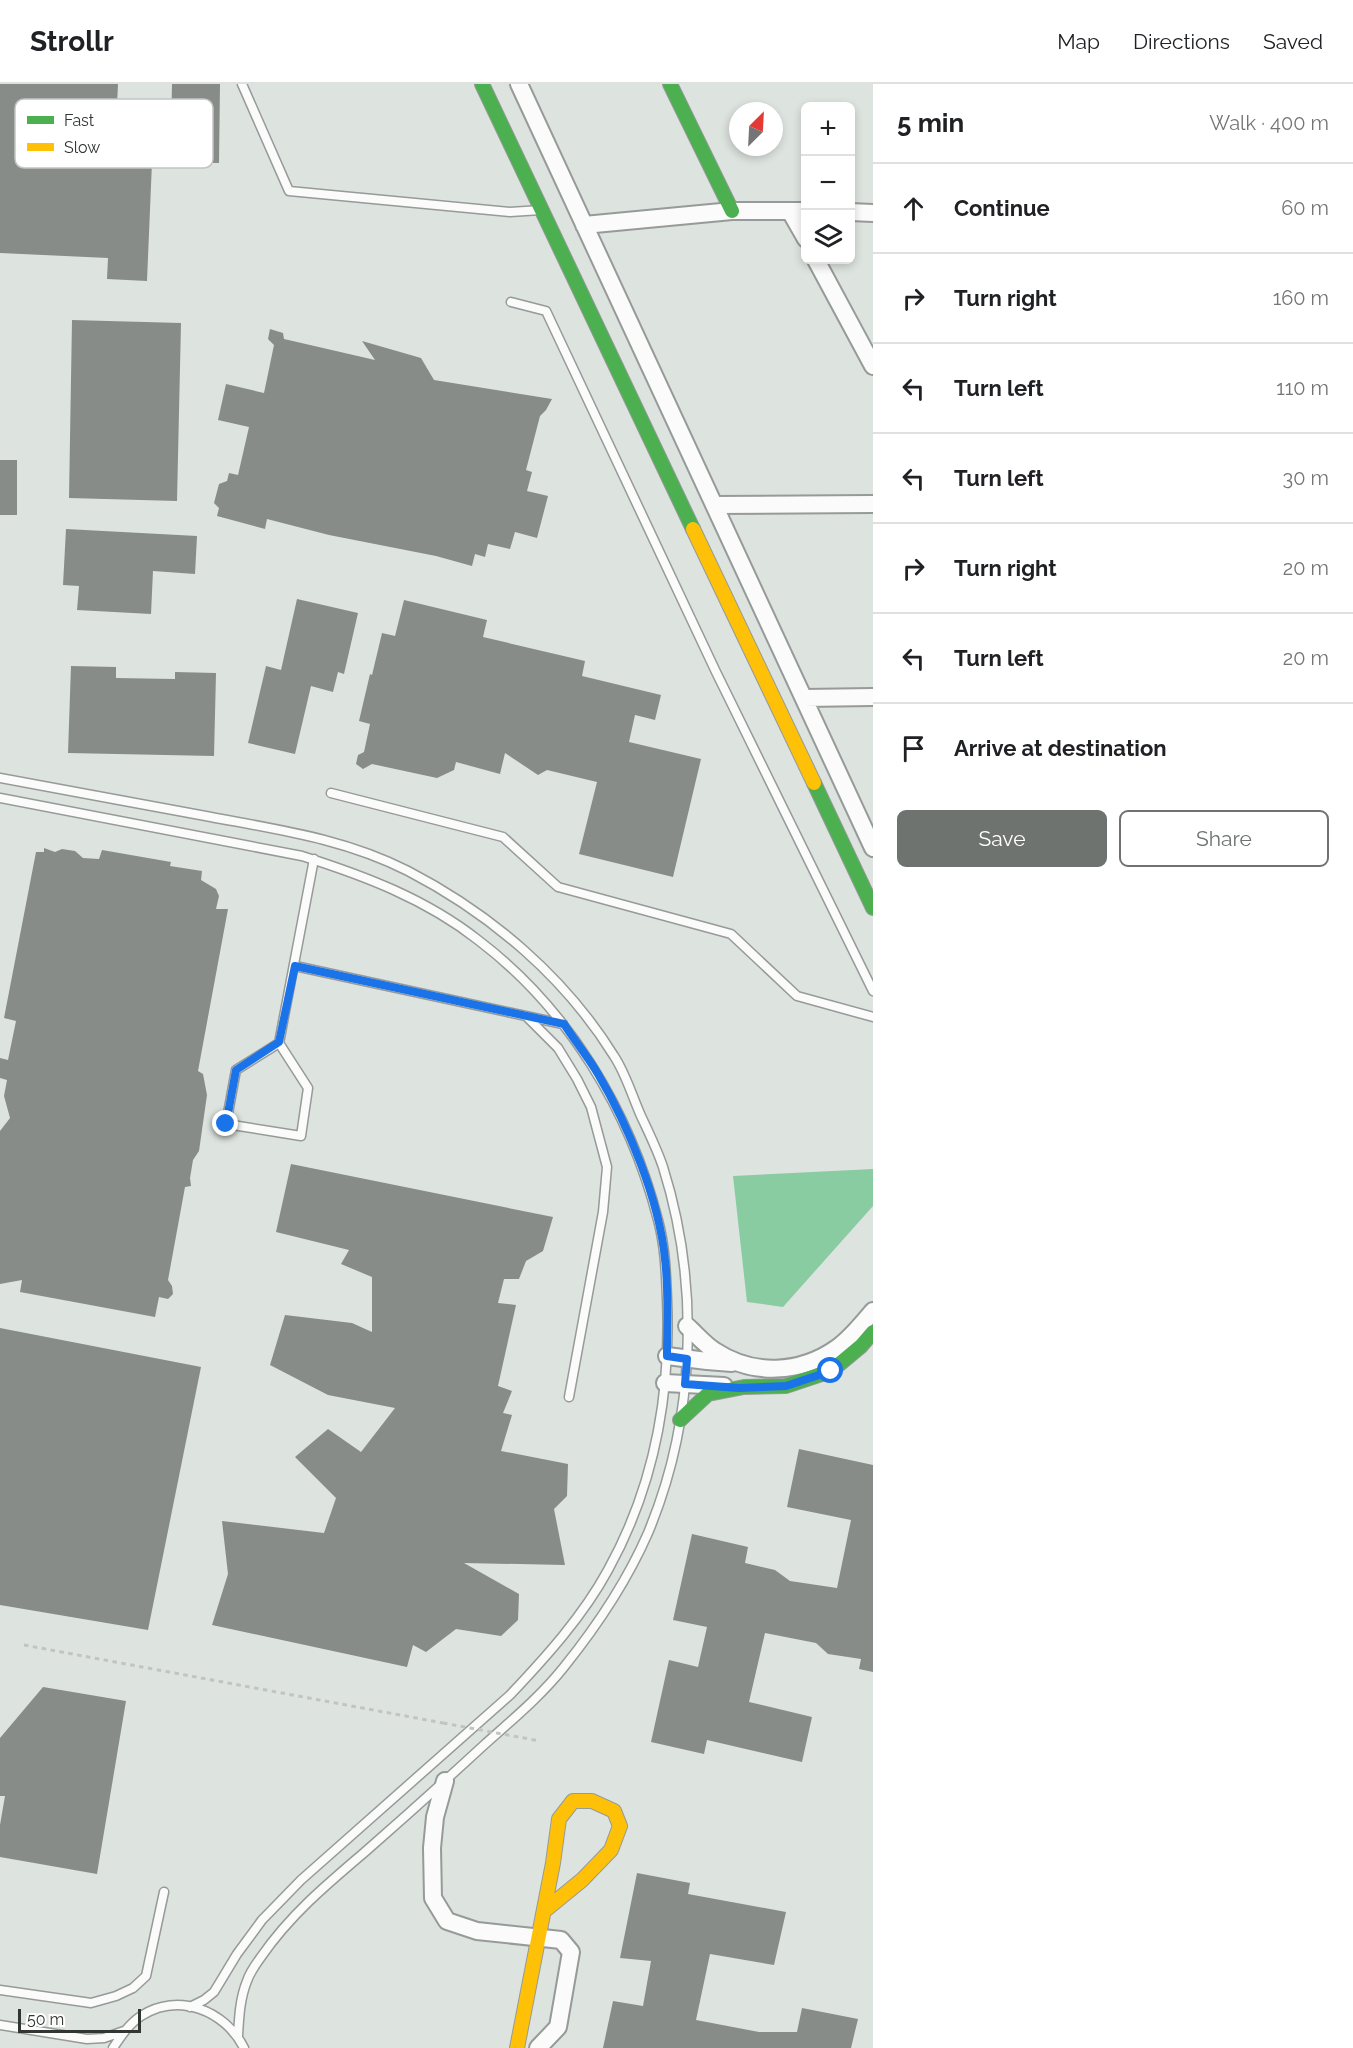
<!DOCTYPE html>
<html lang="en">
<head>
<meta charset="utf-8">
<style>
  :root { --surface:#fff; --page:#f2f2f2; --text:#202124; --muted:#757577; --line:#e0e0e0; --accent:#6e736f }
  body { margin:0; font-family:Raleway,sans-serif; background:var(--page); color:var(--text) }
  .controls { position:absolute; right:18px; top:18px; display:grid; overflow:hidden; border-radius:9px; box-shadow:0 3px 9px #0003 }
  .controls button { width:54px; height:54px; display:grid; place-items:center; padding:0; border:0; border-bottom:2px solid var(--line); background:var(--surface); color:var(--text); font:30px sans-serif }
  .compass { position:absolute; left:729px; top:18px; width:54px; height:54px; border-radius:50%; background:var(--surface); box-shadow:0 3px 9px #0003; rotate:24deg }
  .scale { position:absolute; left:18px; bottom:15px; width:123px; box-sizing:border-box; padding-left:6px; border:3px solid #323633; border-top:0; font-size:16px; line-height:21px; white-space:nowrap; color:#323633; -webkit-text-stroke:4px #fff; paint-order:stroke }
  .stop { position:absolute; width:18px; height:18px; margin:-14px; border:4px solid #1a73e8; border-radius:50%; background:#fff }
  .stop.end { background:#1a73e8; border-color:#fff; box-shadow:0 2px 6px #0008 }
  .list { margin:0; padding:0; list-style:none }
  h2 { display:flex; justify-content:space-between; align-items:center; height:78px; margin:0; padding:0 24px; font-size:26px }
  h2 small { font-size:20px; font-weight:400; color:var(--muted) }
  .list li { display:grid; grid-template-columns:39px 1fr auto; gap:18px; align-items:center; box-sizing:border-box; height:90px; padding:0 24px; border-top:2px solid var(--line) }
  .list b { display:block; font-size:22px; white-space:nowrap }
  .list em { font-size:20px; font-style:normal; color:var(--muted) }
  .actions { display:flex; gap:12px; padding:18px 24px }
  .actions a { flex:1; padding:14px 0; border:2px solid var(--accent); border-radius:9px; text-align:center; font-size:21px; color:var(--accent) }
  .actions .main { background:var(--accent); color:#fff }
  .icon { flex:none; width:33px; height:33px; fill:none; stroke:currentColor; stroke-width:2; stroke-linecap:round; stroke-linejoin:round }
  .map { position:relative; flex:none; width:873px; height:1964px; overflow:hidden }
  header { display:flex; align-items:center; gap:36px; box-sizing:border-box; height:84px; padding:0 30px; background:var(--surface); border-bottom:2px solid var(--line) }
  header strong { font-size:28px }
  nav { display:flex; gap:33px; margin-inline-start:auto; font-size:21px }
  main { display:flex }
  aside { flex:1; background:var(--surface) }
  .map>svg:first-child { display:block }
  .water { fill:#8acca2 }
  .building { fill:#888c89 }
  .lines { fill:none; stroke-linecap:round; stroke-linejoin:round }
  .lane-casing { stroke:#969a98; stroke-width:11 }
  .street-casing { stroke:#969a98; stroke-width:20 }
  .fast-casing { stroke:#969a98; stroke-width:16 }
  .slow-casing { stroke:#969a98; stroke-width:16 }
  .path { stroke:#c2c3c3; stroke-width:3; stroke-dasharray:4.5 4.5; stroke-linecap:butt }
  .lane { stroke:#fafbfa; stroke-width:8 }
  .street { stroke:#fafbfa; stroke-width:16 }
  .fast { stroke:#4caf50; stroke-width:14 }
  .slow { stroke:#ffc107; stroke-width:14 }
  .path-bridge { stroke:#c2c3c3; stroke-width:3; stroke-dasharray:4.5 4.5; stroke-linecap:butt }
  .route { stroke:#1a73e8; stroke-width:8 }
  .key { fill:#fff; stroke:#c2c3c2; stroke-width:1.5 }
  .key-label { font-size:16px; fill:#323633 }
</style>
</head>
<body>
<header>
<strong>Strollr</strong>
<nav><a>Map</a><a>Directions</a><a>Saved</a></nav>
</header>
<main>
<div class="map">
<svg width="873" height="1964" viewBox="0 0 873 1964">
  <rect width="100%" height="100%" fill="#dde3df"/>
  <path class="water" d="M873,1085V1122L783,1223L747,1218L733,1092Z"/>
  <path class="building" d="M0,0H118L116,42L171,45L172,0H220L219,79L152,78L147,197L107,195L108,174L0,169Z
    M72,236L181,239L177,417L69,414Z
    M270,245L283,249L284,255L375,276L362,257L421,274L434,296L552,315L546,326L540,332L526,386L532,388L527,407L548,412L537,454L515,448L510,465L488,460L485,473L475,470L472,482L436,472L329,451L267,435L265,445L217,432L219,424L214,419L219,400L227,397L229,389L238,391L249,343L218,336L226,300L264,309L274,261L268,255Z
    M0,376H17V431H0Z
    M66,445L197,452L195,490L153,487L151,530L77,526L79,502L63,501Z
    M297,515L358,529L344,590L338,588L333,608L311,602L295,670L248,659L266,582L281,586Z
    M404,516L487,536L483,553L585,577L582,592L661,611L655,636L635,631L629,658L701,675L673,793L579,770L597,698L547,686L538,691L505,669L500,690L456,678L454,686L437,694L372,680L363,685L356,680L358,671L364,668L370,640L359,637L370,590L372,591L382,549L395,552Z
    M71,582L116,583V594L175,595V588L216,589L214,672L68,669Z
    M44,764L55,768L62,765L75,767L83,774L99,775L102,766L171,778L170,782L202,787L201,796L216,805L219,812L216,825H228L198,987L203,990L207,1011L199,1067L193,1076L190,1094L191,1102L185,1103L168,1196L172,1202L173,1210L168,1215L159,1213L155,1233L20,1208L22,1196L0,1200V1047L10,1034L4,1012L7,996L0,994V974L8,976L16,937L4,934L36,768H44Z
    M291,1080L553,1133L543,1167L526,1177L519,1195H504L498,1219L516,1221L498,1302L512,1307L503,1329L512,1331L501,1367L568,1380L567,1412L554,1425L565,1481L464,1479L519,1510L518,1536L501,1552L456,1545L426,1568L413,1561L407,1583L212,1541L228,1490L222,1437L324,1449L336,1414L295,1373L328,1345L361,1368L395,1324L328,1311L270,1281L285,1231L352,1239L372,1248V1193L341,1180L349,1166L276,1148Z
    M0,1244L201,1283L148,1546L0,1521Z
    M799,1365L873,1381V1588L859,1585L861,1575L828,1570L816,1559L765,1549L749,1618L812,1633L802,1678L707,1656L704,1670L651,1658L669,1576L698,1583L707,1543L673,1536L692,1450L748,1463L745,1479L775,1486L790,1497L837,1504L851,1436L787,1423Z
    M43,1603L126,1617L97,1790L0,1773V1741L5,1712H0V1654Z
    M637,1789L690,1799L688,1810L786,1828L774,1881L710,1870L696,1936L759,1948H797L802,1924L858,1935L851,1964H603L613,1917L643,1922L651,1877L620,1874Z"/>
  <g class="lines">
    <g class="lane-casing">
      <path id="lane" d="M242,0L289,107L510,128L541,126
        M511,218L546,227L716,588L873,907
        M0,694C70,707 141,720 211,733C280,746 345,755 408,787C491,830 565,893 614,972C626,990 632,1012 641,1032C649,1049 657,1065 663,1083C700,1201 696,1334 648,1449C627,1497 597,1542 564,1583C541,1612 512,1636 484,1661C445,1697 406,1732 366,1767C327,1800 290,1831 261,1873C256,1880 250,1888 247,1897C240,1914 239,1933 238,1952
        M331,709L503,753L558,803L731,850L797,912L873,933
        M0,714L302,772C365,792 426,815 478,856C568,924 630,1027 658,1136C665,1162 666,1188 667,1215C671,1309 654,1403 608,1486C583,1532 546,1573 510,1611L301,1796L262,1836L237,1870L214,1908L204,1916L190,1923
        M295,882L563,940
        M526,932L558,964L577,995L591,1023L607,1083L603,1128L569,1313
        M279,959L308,1004L301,1052L226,1040L236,986L279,959L314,775
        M0,1906L91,1919L116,1912L133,1904L146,1892L164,1808
        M0,1941L87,1955L104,1954L124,1947
        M113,1964C121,1952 129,1940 141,1932C178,1908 225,1926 244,1964"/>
    </g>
    <g class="street-casing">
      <path id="street" d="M519,0L873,764
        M790,127L806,155
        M850,128L873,129
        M584,141L732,127H806
        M816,176L873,282
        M714,421L873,420
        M804,614L873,613
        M687,1242C696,1250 705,1261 715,1267C753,1292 800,1290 837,1264C850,1255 863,1239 873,1227
        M667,1272L707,1277L732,1279
        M665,1299L724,1302
        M445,1697L435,1733L432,1764L433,1814L447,1837L477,1847L561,1856L571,1868L558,1943L538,1964"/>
    </g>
    <g class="fast-casing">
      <path id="fast" d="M482,0L693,445
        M670,0L732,127
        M814,699L873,824
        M680,1336L708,1310L744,1303L786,1302L831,1287L861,1262L873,1248"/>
    </g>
    <g class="slow-casing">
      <path id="slow" d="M693,445L814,699
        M517,1964L553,1779L559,1735L573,1717H592L614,1727L620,1742L611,1766L582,1796L544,1827"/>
    </g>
    <path class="path" d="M24,1561L443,1639"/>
    <use href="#lane" class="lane"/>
    <use href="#street" class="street"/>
    <use href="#fast" class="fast"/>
    <use href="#slow" class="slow"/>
    <path class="path-bridge" d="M443,1639L540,1657"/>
  </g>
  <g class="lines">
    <path class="route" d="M226,1040L236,986L279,958L295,882L564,940C575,957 588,973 598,990C628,1041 659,1115 665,1175C669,1207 667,1240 667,1272L687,1275L685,1300L739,1304L786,1302L831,1287"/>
  </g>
  <rect x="15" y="15" width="198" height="69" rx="9" class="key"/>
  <rect x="27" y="32" width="27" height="8" fill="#4caf50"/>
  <rect x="27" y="59" width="27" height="8" fill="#ffc107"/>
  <g class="key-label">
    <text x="64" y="42">Fast</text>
    <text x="64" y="69">Slow</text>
  </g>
</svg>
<div class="controls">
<button>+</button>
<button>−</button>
<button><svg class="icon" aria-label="layers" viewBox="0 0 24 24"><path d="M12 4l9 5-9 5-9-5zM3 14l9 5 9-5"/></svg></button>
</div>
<svg class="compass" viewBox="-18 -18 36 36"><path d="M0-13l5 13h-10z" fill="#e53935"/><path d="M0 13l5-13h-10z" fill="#757577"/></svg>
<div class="scale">50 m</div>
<div class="stop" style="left:831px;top:1287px"></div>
<div class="stop end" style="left:226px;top:1040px"></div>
</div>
<aside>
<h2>5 min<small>Walk · 400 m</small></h2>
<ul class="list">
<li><svg class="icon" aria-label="ahead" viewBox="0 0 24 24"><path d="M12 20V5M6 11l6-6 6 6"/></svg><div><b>Continue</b></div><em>60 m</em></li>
<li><svg class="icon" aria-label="right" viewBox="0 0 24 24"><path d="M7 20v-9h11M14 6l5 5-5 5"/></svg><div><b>Turn right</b></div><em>160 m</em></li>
<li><svg class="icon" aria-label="left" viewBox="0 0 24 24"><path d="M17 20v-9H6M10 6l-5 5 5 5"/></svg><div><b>Turn left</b></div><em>110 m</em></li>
<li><svg class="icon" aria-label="left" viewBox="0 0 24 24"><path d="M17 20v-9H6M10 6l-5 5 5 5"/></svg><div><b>Turn left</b></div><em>30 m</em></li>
<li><svg class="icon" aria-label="right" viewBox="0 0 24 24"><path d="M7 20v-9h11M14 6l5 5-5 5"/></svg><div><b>Turn right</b></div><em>20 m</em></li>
<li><svg class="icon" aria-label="left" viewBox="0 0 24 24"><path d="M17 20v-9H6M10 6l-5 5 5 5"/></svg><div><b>Turn left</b></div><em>20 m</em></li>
<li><svg class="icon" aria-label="arrive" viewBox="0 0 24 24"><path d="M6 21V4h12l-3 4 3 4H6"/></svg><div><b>Arrive at destination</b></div></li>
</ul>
<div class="actions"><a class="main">Save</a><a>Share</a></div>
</aside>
</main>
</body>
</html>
